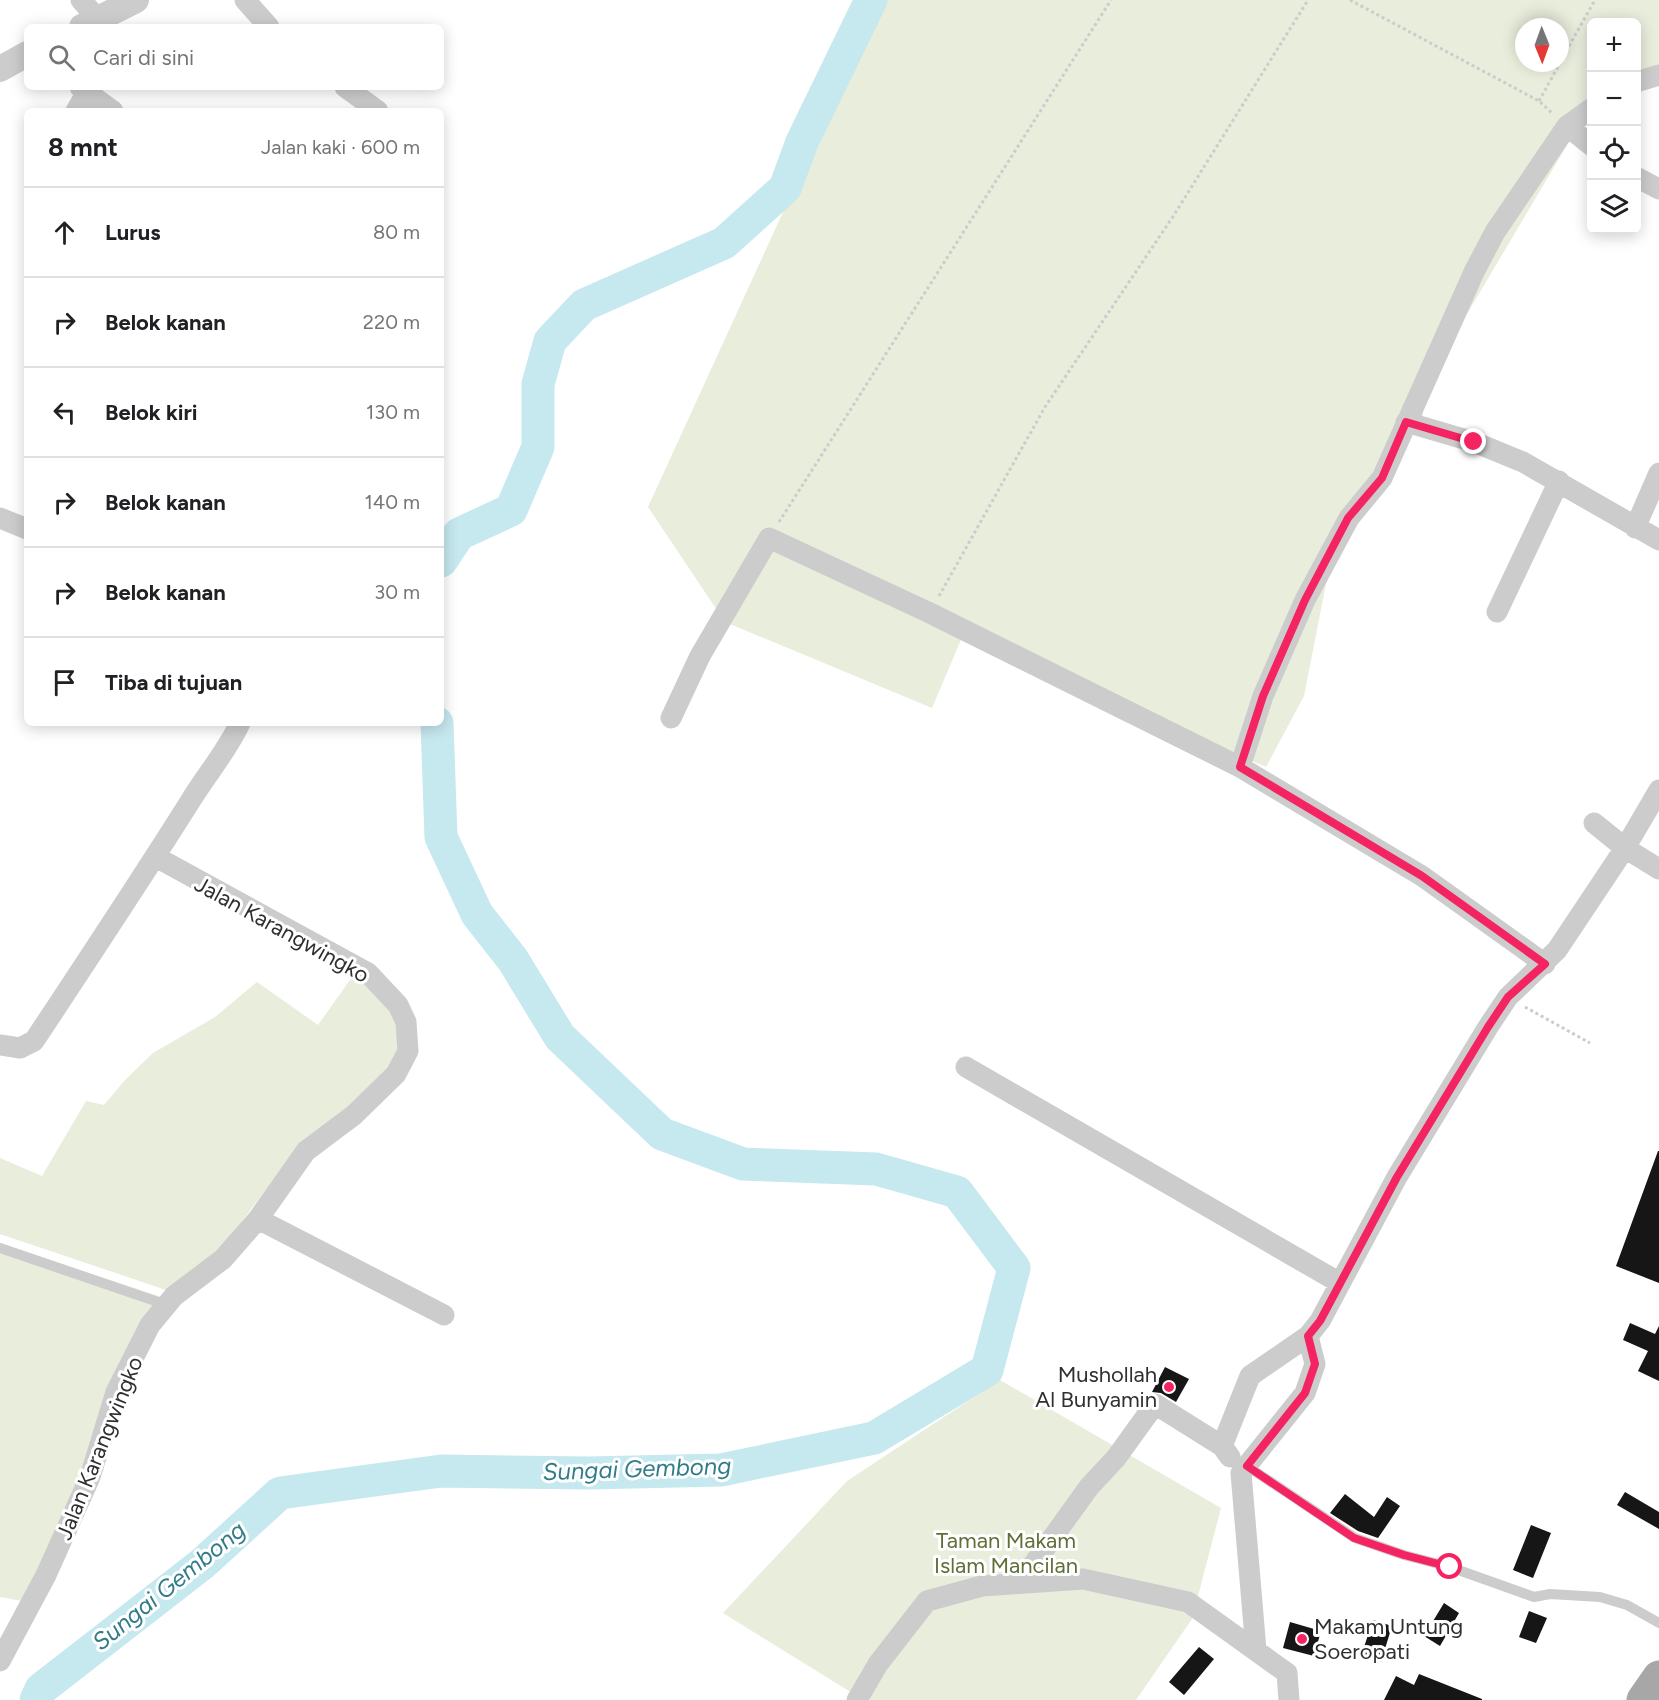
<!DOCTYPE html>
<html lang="id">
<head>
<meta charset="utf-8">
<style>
  :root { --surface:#fff; --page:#f6f6f6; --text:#202124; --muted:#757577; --line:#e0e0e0 }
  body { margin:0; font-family:Figtree,sans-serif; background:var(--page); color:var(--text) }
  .controls { position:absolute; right:18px; top:18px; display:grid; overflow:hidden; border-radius:9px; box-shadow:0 3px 15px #0003 }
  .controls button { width:54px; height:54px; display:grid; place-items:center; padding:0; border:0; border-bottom:2px solid var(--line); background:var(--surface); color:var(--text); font:30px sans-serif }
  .compass { position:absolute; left:1515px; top:18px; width:54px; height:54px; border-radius:50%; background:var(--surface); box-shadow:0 3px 15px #0003; rotate:179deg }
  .stop { position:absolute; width:18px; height:18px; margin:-14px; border:4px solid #f42361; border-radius:50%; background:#fff }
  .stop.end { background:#f42361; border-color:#fff; box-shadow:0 2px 6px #0008 }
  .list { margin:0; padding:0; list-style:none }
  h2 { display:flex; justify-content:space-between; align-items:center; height:78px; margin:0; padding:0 24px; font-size:26px }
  h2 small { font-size:20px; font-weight:400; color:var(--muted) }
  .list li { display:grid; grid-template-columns:39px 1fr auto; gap:18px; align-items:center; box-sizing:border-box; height:90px; padding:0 24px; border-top:2px solid var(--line) }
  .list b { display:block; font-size:22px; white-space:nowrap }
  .list em { font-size:20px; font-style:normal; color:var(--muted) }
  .icon { flex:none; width:33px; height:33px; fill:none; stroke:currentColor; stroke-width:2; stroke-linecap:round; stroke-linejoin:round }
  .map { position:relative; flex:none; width:1659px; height:1700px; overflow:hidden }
  .search { position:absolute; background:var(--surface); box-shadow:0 3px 15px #0003; left:24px; top:24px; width:420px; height:66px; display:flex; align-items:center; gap:15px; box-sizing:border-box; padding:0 21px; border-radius:9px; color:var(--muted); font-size:22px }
  .panel { position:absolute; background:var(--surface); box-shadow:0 3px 15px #0003; left:24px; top:108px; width:420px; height:618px; border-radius:9px }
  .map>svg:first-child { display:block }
  .green { fill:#e9eddc; fill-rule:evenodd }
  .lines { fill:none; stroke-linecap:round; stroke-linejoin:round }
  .river { stroke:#c6e8ef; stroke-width:33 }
  .building { fill:#161616 }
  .path { stroke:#ccc; stroke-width:3; stroke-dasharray:3 3; stroke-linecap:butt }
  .service { stroke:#ccc; stroke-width:10 }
  .minor { stroke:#ccc; stroke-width:21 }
  .tertiary { stroke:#ccc; stroke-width:26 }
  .primary { stroke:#a7a7a7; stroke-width:33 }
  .route { stroke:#f42361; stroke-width:8 }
  .poi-dot { fill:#f42361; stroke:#fff; stroke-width:2 }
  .labels { text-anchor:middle; stroke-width:6; stroke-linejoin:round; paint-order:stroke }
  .street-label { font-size:22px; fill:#2f2f2f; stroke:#fff }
  .poi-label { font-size:22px; fill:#2f2f2f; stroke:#fff; text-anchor:end }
  .park-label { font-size:22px; fill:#5e6f38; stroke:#fff }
  .water-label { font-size:24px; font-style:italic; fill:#327c8a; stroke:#fff }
</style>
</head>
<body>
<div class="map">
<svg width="1659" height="1700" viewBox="0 0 1659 1700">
  <rect width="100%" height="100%" fill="#fff"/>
  <path class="green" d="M887,0H1659V80L1637,90L1636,22H1592L1591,110L1586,113L1422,390L1423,418L1333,548L1304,696L1266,767L963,635L932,708L725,622L648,507L854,57ZM1524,27H1560V63H1524Z
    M357,970L392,1003L403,1040L388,1071L286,1164L224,1244L194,1273L169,1291L0,1234V1158L42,1176L86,1101L104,1105L125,1080L153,1053L215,1017L257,982L318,1025Z
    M0,1243L161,1297L87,1467L22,1601L0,1597Z
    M1000,1380L1221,1508L1192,1619L1136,1700H871L849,1691L723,1613L847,1481Z"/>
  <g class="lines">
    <path class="river" d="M441,561L459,534L511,510L538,447V384L550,341L584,305L724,243L785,188L802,142L871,0
      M36,1700L41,1689L202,1564L280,1493L441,1471L589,1473L721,1470L874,1438L987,1370L1014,1268L957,1192L876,1169L743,1164L662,1134L560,1037L513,960L477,914L441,837L437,723"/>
  </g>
  <path class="building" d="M1658,1151H1659V1283L1616,1266Z
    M1630,1323L1655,1334L1659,1326V1381L1638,1371L1648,1351L1623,1340Z
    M1165,1367L1189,1379L1176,1402L1161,1393L1152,1392Z
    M1625,1492L1659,1512V1529L1617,1505Z
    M1345,1494L1374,1517L1387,1497L1400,1506L1378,1538L1358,1531L1330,1513Z
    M1531,1525L1551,1533L1533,1578L1513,1570Z
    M1444,1603L1459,1613L1440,1646L1424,1636Z
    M1529,1611L1547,1618L1536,1643L1519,1637Z
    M1373,1620L1392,1626L1381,1662L1361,1656Z
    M1290,1622L1321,1631L1314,1656L1283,1648Z
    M1199,1647L1214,1659L1184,1695L1169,1682Z
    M1419,1674L1482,1699V1700H1384L1396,1676L1414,1685Z"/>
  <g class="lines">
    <path class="path" d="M1350,0L1539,101L1552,113
      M1560,62L1595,0
      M1539,101L1560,63
      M779,522L1111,0
      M939,596L1045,407L1174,215L1308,0
      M1525,1007L1590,1043"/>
    <path class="service" d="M0,1248L167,1305
      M1247,1466L1355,1538L1404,1555L1450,1567L1534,1597L1550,1594L1600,1597L1627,1605L1659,1623"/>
    <path class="minor" d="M81,0L98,19
      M245,0L269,27
      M1636,82L1659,75
      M80,87L113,111
      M345,87L378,111
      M76,111L87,92
      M1567,126L1592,146
      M1636,177L1659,189
      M1406,422L1474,442L1523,462L1659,540
      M0,518L27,529
      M1635,528L1659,473
      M1497,612L1559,481
      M671,718L700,656L769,538L930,613L1240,767L1422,876L1545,964
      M1240,767L1263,696L1305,600L1349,518L1382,478L1474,272L1495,232L1567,126L1592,108
      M1594,823L1625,848L1659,869
      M0,1045L20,1048L34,1041C87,961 140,881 191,800C207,774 227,751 240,723
      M966,1067L1340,1283
      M258,1219L444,1315
      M1222,1446L1250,1376L1308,1336L1320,1321L1397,1177L1488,1027L1508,997L1557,950L1625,848L1659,790
      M1020,1583L1089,1487L1116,1458L1155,1404L1222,1446L1230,1457
      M1256,1650L1241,1473L1305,1393L1315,1364L1308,1336
      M0,1661L46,1575L90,1477L116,1392L150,1325L174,1296L223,1259L258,1219L306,1151L354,1115L396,1074L408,1051L406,1022L398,1005L368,973L156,857
      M857,1700L878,1664L927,1601L982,1586L1083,1579L1188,1602L1287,1673L1289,1700"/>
    <path class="tertiary" d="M82,27L136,0
      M0,69L27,54"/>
    <path class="primary" d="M1643,1700L1659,1677"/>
  </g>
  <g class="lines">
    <path class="route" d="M1450,1567L1404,1555L1354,1538L1247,1466L1305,1393L1315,1364L1308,1336L1320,1321L1397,1177L1488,1027L1508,997L1545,964L1422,876L1240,767L1263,696L1305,600L1348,518L1382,478L1406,422L1474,442"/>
  </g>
  <g class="poi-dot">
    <circle cx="1169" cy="1387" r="6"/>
    <circle cx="1302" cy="1639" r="6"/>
  </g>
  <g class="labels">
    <g class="street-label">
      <text transform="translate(282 929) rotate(29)" y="8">Jalan Karangwingko</text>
      <text transform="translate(99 1448) rotate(-68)" y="8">Jalan Karangwingko</text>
    </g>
    <g class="poi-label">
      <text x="1157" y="1382">Mushollah<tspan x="1157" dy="25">Al Bunyamin</tspan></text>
      <text x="1314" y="1634" text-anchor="start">Makam Untung<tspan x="1314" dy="25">Soeropati</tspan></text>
    </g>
    <g class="park-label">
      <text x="1006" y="1548">Taman Makam<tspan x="1006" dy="25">Islam Mancilan</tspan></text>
    </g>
    <g class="water-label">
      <text transform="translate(637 1469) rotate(-2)" y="8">Sungai Gembong</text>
      <text transform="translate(169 1586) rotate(-39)" y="8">Sungai Gembong</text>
    </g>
  </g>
</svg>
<div class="controls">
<button>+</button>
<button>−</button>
<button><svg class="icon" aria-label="locate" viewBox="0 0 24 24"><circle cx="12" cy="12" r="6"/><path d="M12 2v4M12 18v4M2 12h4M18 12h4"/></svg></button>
<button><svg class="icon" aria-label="layers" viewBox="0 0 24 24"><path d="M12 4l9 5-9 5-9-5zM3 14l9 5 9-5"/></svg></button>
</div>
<svg class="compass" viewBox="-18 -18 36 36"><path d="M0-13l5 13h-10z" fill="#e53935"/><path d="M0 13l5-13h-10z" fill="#757577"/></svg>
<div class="stop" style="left:1450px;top:1567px"></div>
<div class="stop end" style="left:1474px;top:442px"></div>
<div class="search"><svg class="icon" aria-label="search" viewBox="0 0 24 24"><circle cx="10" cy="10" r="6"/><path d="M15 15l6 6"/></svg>Cari di sini</div>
<section class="panel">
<h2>8 mnt<small>Jalan kaki · 600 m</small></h2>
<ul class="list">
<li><svg class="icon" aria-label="ahead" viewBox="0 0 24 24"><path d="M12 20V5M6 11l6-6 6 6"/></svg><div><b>Lurus</b></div><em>80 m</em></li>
<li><svg class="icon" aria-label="right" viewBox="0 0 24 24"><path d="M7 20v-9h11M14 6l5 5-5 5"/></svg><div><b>Belok kanan</b></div><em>220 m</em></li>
<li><svg class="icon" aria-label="left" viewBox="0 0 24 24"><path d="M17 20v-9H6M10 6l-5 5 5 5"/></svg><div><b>Belok kiri</b></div><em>130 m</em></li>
<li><svg class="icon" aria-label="right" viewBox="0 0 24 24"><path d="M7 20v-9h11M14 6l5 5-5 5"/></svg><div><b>Belok kanan</b></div><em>140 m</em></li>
<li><svg class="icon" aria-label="right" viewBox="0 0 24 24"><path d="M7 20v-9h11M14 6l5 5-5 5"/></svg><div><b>Belok kanan</b></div><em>30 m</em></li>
<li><svg class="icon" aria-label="arrive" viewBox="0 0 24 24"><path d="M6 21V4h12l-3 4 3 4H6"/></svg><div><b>Tiba di tujuan</b></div></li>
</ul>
</section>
</div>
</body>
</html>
